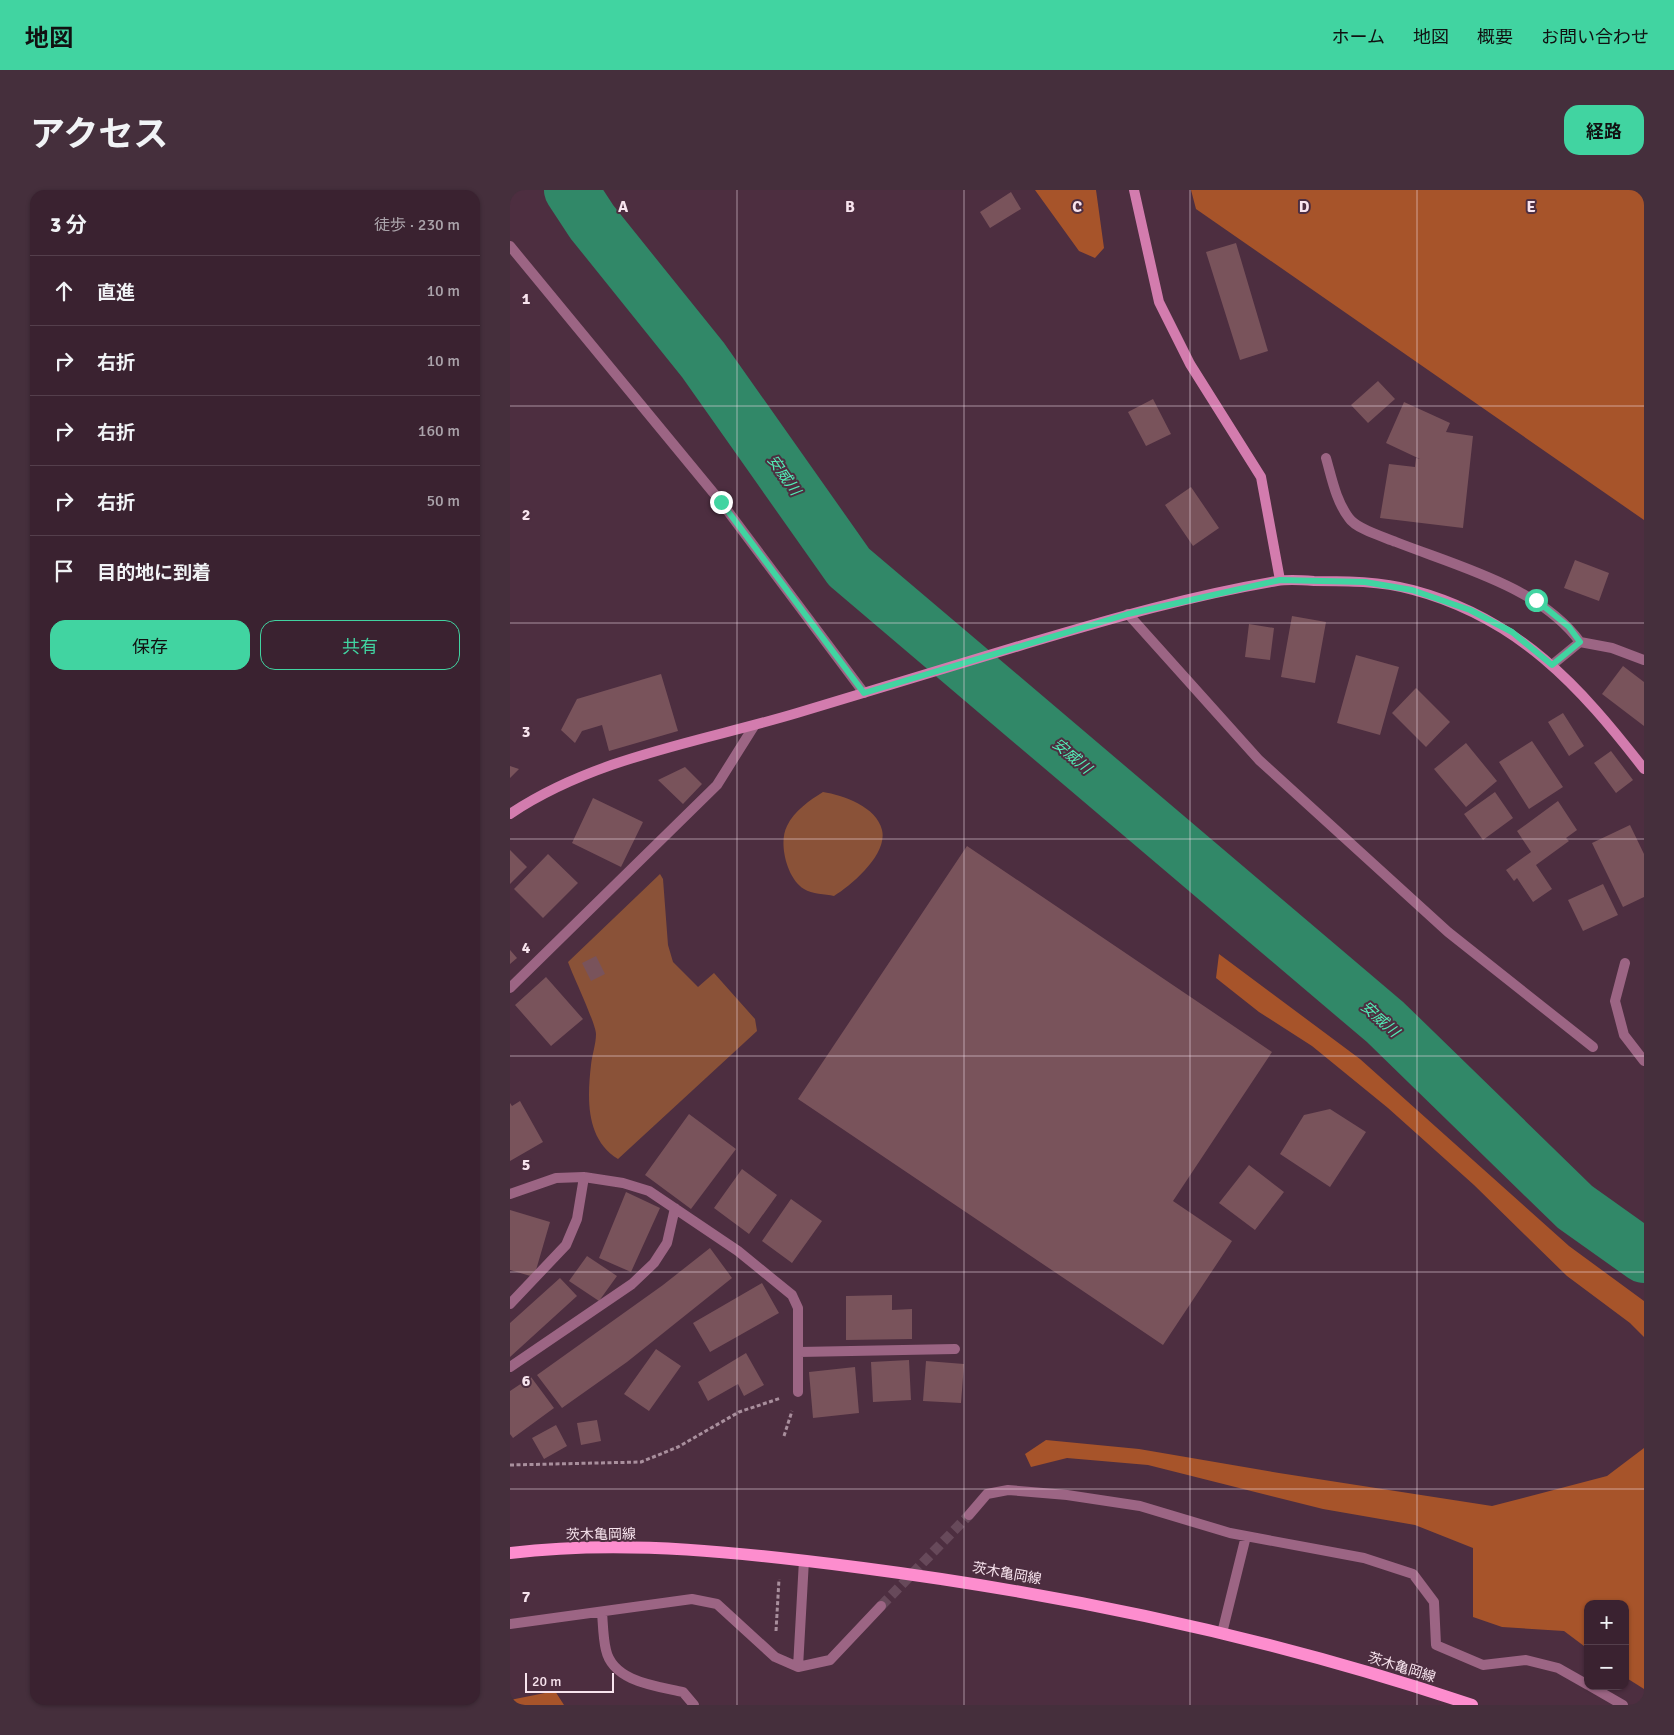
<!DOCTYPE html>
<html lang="ja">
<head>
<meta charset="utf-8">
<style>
  :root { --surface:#3a2230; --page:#452f3c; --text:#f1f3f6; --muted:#aba4ab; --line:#543f4c; --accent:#41d4a1 }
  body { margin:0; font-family:Signika,"Noto Sans JP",sans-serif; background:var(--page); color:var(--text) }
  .controls { position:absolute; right:15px; bottom:15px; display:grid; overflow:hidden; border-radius:10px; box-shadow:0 1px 4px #0004 }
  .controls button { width:45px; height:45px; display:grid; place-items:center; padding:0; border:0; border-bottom:1px solid var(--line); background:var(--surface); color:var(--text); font:25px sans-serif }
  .scale { position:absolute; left:15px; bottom:12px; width:89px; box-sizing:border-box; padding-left:5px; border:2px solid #f8e4ee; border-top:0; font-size:14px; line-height:18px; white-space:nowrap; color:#f8e4ee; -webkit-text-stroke:4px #4d2e40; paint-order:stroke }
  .stop { position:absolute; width:15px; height:15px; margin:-11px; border:4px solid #41d4a1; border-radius:50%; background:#fff }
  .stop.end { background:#41d4a1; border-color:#fff; box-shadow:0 1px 5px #0008 }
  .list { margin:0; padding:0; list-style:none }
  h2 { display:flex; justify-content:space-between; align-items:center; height:65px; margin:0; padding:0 20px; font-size:21px }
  h2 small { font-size:16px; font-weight:400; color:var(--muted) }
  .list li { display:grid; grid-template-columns:32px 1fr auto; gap:15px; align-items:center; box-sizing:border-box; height:70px; padding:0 20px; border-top:1px solid var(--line) }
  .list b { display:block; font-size:19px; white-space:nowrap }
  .list em { font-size:16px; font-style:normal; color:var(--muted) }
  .actions { display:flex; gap:10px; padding:15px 20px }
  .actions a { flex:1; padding:11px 0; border:1px solid var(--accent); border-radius:15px; text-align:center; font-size:18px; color:var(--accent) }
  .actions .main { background:var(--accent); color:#111 }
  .icon { flex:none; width:28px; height:28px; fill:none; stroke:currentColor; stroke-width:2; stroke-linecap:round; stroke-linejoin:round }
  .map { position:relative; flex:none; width:1134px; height:1515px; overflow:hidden; border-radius:15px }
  header { display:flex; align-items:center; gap:30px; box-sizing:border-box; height:70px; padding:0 25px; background:var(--accent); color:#111 }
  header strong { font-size:24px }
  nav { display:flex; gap:28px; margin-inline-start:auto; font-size:18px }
  .intro { display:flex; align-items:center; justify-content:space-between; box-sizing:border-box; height:120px; padding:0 30px }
  h1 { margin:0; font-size:35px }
  .button { padding:12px 22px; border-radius:15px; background:var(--accent); color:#111; font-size:18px; font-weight:700 }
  main { display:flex; gap:30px; padding:0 30px }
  aside { flex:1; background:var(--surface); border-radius:15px; box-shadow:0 1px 4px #0004 }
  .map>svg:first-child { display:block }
  .green { fill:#8a5238 }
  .forest { fill:#a7542a }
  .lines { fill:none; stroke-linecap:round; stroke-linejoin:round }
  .river { stroke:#318868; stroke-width:54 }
  .building { fill:#79535b }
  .street-tunnel { stroke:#67495a; stroke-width:10; stroke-dasharray:10 5; stroke-linecap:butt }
  .path { stroke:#a98f9d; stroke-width:3; stroke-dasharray:4 2.5; stroke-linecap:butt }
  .street { stroke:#9c6584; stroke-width:10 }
  .secondary { stroke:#d37cae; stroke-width:10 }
  .primary { stroke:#fd8dce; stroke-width:12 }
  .route { stroke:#41d4a1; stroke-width:6 }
  .grid { fill:none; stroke:#f8e4ee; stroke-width:1; stroke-opacity:0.55 }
  .labels { text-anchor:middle; stroke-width:4; stroke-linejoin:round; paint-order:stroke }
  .street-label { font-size:14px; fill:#f8e4ee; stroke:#4d2e40 }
  .water-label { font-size:15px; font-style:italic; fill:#52ecb5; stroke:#4d2e40 }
  .grid-label { font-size:16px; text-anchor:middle; font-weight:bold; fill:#f8e4ee; stroke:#4d2e40; stroke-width:4; stroke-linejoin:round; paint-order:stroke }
</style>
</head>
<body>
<header>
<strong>地図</strong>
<nav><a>ホーム</a><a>地図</a><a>概要</a><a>お問い合わせ</a></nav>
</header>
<div class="intro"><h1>アクセス</h1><a class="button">経路</a></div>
<main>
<aside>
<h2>3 分<small>徒歩 · 230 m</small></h2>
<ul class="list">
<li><svg class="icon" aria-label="ahead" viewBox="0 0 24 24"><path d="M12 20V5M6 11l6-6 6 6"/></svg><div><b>直進</b></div><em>10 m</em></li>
<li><svg class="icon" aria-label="right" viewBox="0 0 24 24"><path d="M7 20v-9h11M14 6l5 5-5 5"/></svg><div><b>右折</b></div><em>10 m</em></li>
<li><svg class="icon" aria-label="right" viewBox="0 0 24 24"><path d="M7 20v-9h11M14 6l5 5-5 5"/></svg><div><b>右折</b></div><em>160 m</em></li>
<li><svg class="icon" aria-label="right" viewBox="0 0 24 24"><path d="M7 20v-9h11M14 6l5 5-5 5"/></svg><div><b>右折</b></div><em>50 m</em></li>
<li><svg class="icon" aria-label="arrive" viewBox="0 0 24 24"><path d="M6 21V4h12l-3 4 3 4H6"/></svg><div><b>目的地に到着</b></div></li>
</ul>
<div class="actions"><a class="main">保存</a><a>共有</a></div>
</aside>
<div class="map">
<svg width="1134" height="1515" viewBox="0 0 1134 1515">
  <rect width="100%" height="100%" fill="#4d2e40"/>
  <path class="green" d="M313,602C333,605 367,617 372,640C378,664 342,695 324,706C315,704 302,704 294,699C277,689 268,653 277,636C284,621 300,610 313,602Z
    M150,684L153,689L158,755L163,772L188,797L204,783L245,829L247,841L108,969C76,949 77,910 81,875C82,865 86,854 86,844C86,834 63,786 58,772Z"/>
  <path class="forest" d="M525,0H586L594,58L585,68L569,61Z
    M681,0H1134V330L686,19Z
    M709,764L850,869L1059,1056L1134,1111V1147L1120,1133L1057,1086L964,995L878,918L802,856L749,822L706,788Z
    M536,1250L629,1259L769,1283L982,1316L1097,1286L1134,1258V1499L1115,1487V1414H1078V1459L1054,1441L992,1437L963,1427V1358L905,1335L813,1319L638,1275L557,1268L521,1277L515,1264Z
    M45,1501L54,1515H0V1510Z"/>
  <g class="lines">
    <path class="river" d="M61,0L82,32L193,170L339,377L875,832L1065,1017L1134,1066"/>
  </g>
  <path class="building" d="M501,2L511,19L480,38L470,22Z
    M726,53L758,161L730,170L696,62Z
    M868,191L885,209L858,233L841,215Z
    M643,209L661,244L636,256L618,222Z
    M894,212L940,233L936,242L963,246L953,338L870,328L879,274L905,277L906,268L910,269L876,253Z
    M681,297L709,338L683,356L655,315Z
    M1065,370L1099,383L1089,411L1054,398Z
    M782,426L816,432L805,493L771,487Z
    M739,434L764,438L760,470L735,467Z
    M846,465L889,477L870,545L827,533Z
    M1113,476L1134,492V536L1092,504Z
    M151,484L168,541L99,561L92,535L72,541L65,553L51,540L67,509Z
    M906,498L940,532L916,557L882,523Z
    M1053,523L1074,556L1059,566L1038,532Z
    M1022,551L1053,597L1019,619L989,572Z
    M956,553L987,591L956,617L924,579Z
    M1101,561L1123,590L1106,603L1084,573Z
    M0,576L9,579L0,588Z
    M175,577L192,594L173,614L148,590Z
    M985,602L1003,628L973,650L954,624Z
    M83,608L133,632L111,677L62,653Z
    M1048,611L1067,640L1056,648L1059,651L1026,675L1042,699L1023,712L1007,688L1004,691L996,680L1021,662L1007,641Z
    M1120,635L1134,664V707L1113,717L1082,653Z
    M457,656L762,862L663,1011L722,1051L653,1155L288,909Z
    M0,660L17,677L0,694Z
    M38,664L68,693L33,728L4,699Z
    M1093,694L1108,725L1073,741L1058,710Z
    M0,760L7,768L0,774Z
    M86,766L95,784L81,791L72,773Z
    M36,787L73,829L41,856L5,815Z
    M10,911L33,952L0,971V913L2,916Z
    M820,919L856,942L820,997L770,964L794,925Z
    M179,924L226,959L181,1019L135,985Z
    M739,975L774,1002L745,1040L709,1013Z
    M232,979L267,1005L239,1044L204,1018Z
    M116,1002L150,1018L121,1082L89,1068Z
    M281,1009L312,1031L282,1073L252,1051Z
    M0,1020L40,1032L24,1087L0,1080Z
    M200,1058L222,1088L117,1172L52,1218L27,1185L153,1095Z
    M77,1066L107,1086L89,1111L59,1091Z
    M50,1088L67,1106L0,1167V1133Z
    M252,1093L269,1123L200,1162L183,1133Z
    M382,1105V1120L402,1119V1149L336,1150V1106Z
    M146,1159L171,1176L139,1221L114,1204Z
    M236,1163L254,1195L234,1206L228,1194L198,1211L188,1192Z
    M399,1170L401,1210L363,1212L361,1172Z
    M416,1171L454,1174L451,1213L413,1211Z
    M345,1177L349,1223L303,1228L299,1182Z
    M21,1187L44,1218L3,1248L0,1244V1201Z
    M87,1230L91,1251L71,1255L67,1233Z
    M46,1235L57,1256L34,1269L22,1248Z"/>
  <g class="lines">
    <path class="street-tunnel" d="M371,1416L459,1325"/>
    <path class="path" d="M274,1246L282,1221
      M0,1275L131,1272L168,1257L229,1222L271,1208
      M266,1441L269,1389"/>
    <path class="street" d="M0,56L211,312L354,503
      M816,268C822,289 826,311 839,328C846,339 874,347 886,352C947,376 1030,397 1070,452L1102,458L1134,470
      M618,424L749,570L938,742L1083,857
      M1042,475L1070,452
      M1115,773L1105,811L1114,845L1134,871
      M0,798L207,595L244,536
      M0,1004L46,988L74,987L113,993L139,1001L228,1061L282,1105L288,1118V1202
      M0,1114L56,1055L67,1029L74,987
      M289,1162L445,1159
      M0,1177L122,1094L144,1073L157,1053L165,1018
      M459,1325L477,1304L498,1300L557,1305L630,1316L720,1343L854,1368L903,1384L924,1412L926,1455L973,1475L1016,1470L1048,1478L1078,1495
      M92,1422C93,1434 93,1448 96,1460C103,1492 147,1496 173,1502L184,1515
      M0,1434L182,1409L207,1414L265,1467L288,1477L320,1470L371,1416
      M712,1443L736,1346
      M288,1477L294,1370
      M1080,1496L1113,1515"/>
    <path class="secondary" d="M624,0L649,112L680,174L751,287L770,390
      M0,624C85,567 190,552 287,523C364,500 442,476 519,453C600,429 683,405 767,391C778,389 792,390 804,391C837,391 870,391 903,400C1008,428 1070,496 1134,579"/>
    <path class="primary" d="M0,1363C117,1349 237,1363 353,1378C560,1405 764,1448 962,1515"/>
  </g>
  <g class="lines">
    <path class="route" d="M211,312L354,503L618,424L770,390L855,392L902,400L960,420L1002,442L1042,475L1070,452L1059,437L1026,410"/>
  </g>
  <path class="grid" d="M227,0V1515M454,0V1515M680,0V1515M907,0V1515M0,216H1134M0,433H1134M0,649H1134M0,866H1134M0,1082H1134M0,1299H1134"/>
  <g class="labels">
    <g class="street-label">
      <text transform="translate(91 1344) rotate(-1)" y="5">茨木亀岡線</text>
      <text transform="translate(497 1383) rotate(10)" y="5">茨木亀岡線</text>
      <text transform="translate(892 1477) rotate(17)" y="5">茨木亀岡線</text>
    </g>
    <g class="water-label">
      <text transform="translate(274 285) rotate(55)" y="5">安威川</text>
      <text transform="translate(562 566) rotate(40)" y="5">安威川</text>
      <text transform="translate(870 829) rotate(42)" y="5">安威川</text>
    </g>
  </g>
  <g class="grid-label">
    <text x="113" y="22">A</text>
    <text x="340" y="22">B</text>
    <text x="567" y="22">C</text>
    <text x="794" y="22">D</text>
    <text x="1021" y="22">E</text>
    <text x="16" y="114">1</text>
    <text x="16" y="330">2</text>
    <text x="16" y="547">3</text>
    <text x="16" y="763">4</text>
    <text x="16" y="980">5</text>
    <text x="16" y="1196">6</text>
    <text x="16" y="1412">7</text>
  </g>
</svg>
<div class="controls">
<button>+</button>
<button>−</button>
</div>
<div class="scale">20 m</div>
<div class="stop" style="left:1026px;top:410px"></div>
<div class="stop end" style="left:211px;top:312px"></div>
</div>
</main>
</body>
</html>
